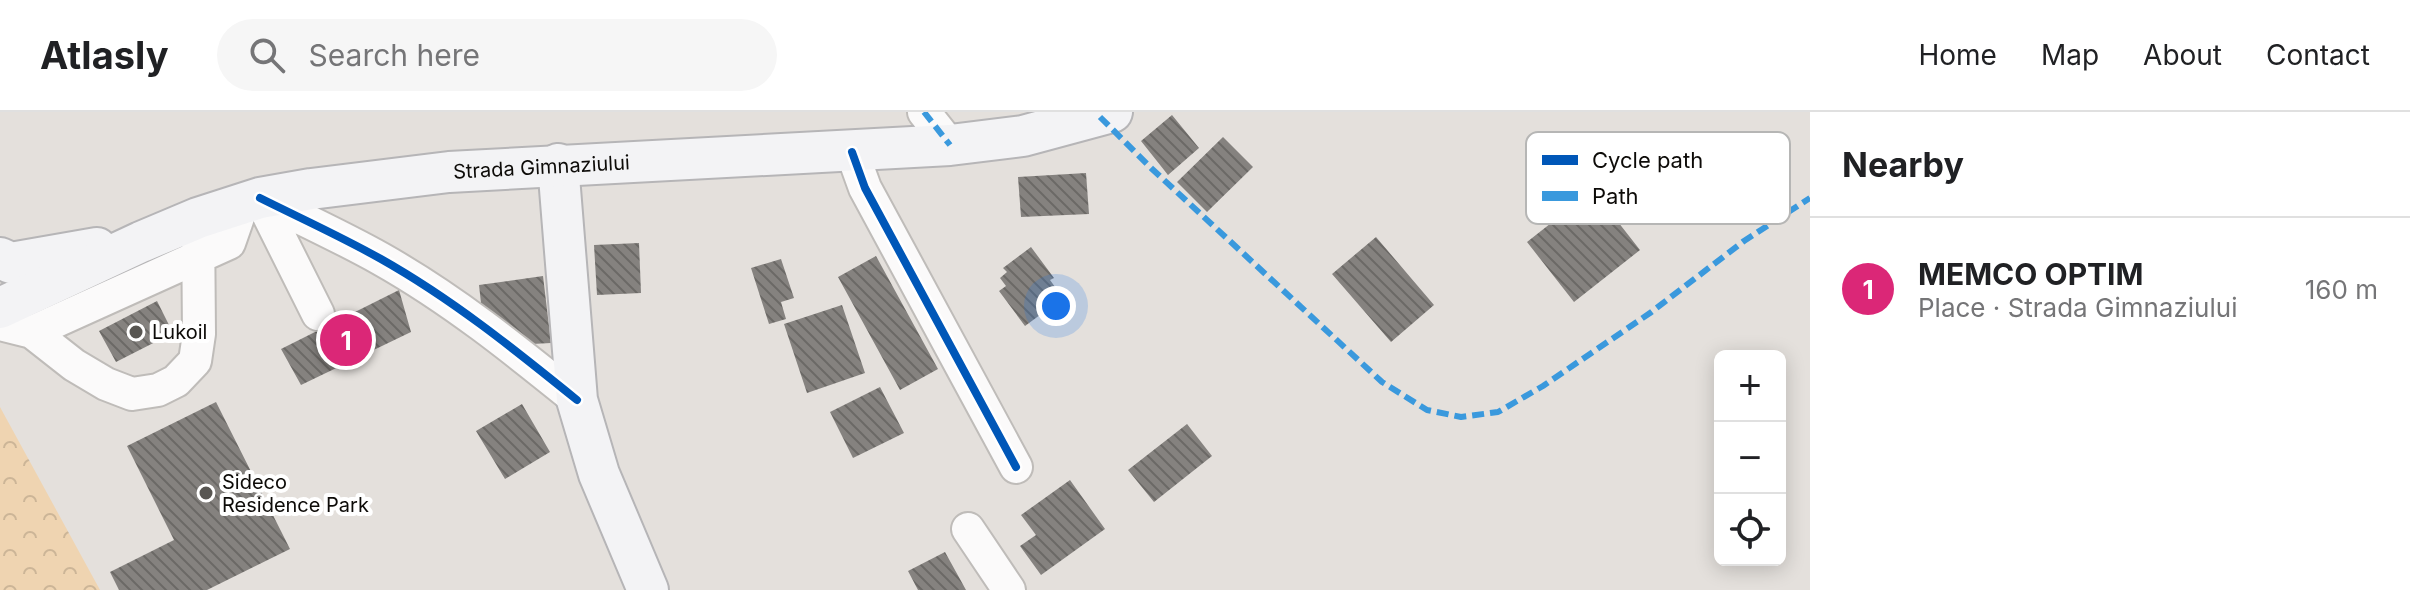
<!DOCTYPE html>
<html lang="en">
<head>
<meta charset="utf-8">
<style>
  :root { --surface:#fff; --page:#f6f6f6; --text:#202124; --muted:#757577; --line:#e0e0e0; --accent:#db2777 }
  body { margin:0; font-family:Inter,sans-serif; background:var(--page); color:var(--text) }
  .controls { position:absolute; right:24px; bottom:24px; display:grid; overflow:hidden; border-radius:12px; box-shadow:0 4px 20px #0003 }
  .controls button { width:72px; height:72px; display:grid; place-items:center; padding:0; border:0; border-bottom:2px solid var(--line); background:var(--surface); color:var(--text); font:40px sans-serif }
  .you { position:absolute; left:1056px; top:194px; width:28px; height:28px; margin:-20px; border:6px solid #fff; border-radius:50%; background:#1a73e8; box-shadow:0 0 0 12px #1a73e833 }
  .badge { display:grid; place-items:center; width:52px; height:52px; border-radius:50%; background:var(--accent); color:#fff; font-size:26px; font-weight:700 }
  .pin { position:absolute; translate:-50% -50%; border:4px solid #fff; box-shadow:0 2px 8px #0006 }
  .list { margin:0; padding:0; list-style:none }
  h2 { display:flex; justify-content:space-between; align-items:center; height:104px; margin:0; padding:0 32px; font-size:34px }
  h2 small { font-size:26px; font-weight:400; color:var(--muted) }
  .list li { display:grid; grid-template-columns:52px 1fr auto; gap:24px; align-items:center; box-sizing:border-box; height:144px; padding:0 32px; border-top:2px solid var(--line) }
  .list b { display:block; font-size:30px; white-space:nowrap }
  .list p { margin:0; font-size:26px; white-space:nowrap; color:var(--muted) }
  .list em { font-size:26px; font-style:normal; color:var(--muted) }
  .icon { flex:none; width:44px; height:44px; fill:none; stroke:currentColor; stroke-width:2; stroke-linecap:round; stroke-linejoin:round }
  .map { position:relative; flex:none; width:1810px; height:478px; overflow:hidden }
  header { display:flex; align-items:center; gap:48px; box-sizing:border-box; height:112px; padding:0 40px; background:var(--surface); border-bottom:2px solid var(--line) }
  header strong { font-size:38px }
  nav { display:flex; gap:44px; margin-inline-start:auto; font-size:28px }
  .search { width:560px; height:72px; background:var(--page); display:flex; align-items:center; gap:20px; box-sizing:border-box; padding:0 28px; border-radius:44px; color:var(--muted); font-size:30px }
  main { display:flex }
  aside { flex:1; background:var(--surface) }
  .map>svg:first-child { display:block }
  .park { fill:url(#park-crowns) }
  .building { fill:url(#building-back-hatch) }
  .lines { fill:none; stroke-linecap:round; stroke-linejoin:round }
  .minor-casing { stroke:#bfbcb9; stroke-width:36 }
  .major-casing { stroke:#b6b5b7; stroke-width:44 }
  .minor { stroke:#fbfafa; stroke-width:32 }
  .major { stroke:#f3f3f5; stroke-width:40 }
  .quiet { stroke:#3a99dd; stroke-width:6; stroke-dasharray:12 6; stroke-linecap:butt }
  .cycleway-casing { stroke:#fff; stroke-width:13 }
  .cycleway { stroke:#0057b8; stroke-width:8 }
  .poi-dot { fill:#585652; stroke:#fff; stroke-width:3 }
  .labels { text-anchor:middle; stroke-width:8; stroke-linejoin:round; paint-order:stroke }
  .street-label { font-size:20px; fill:#0d0b08; stroke:#fff }
  .poi-label { font-size:20px; fill:#0d0b08; stroke:#fff; text-anchor:start }
  .key { fill:#fff; stroke:#b6b6b5; stroke-width:2 }
  .key-label { font-size:22px; fill:#0d0b08 }
</style>
</head>
<body>
<header>
<strong>Atlasly</strong>
<div class="search"><svg class="icon" aria-label="search" viewBox="0 0 24 24"><circle cx="10" cy="10" r="6"/><path d="M15 15l6 6"/></svg>Search here</div>
<nav><a>Home</a><a>Map</a><a>About</a><a>Contact</a></nav>
</header>
<main>
<div class="map">
<svg width="1810" height="478" viewBox="0 0 1810 478">
  <defs>
    <pattern id="park-crowns" width="20" height="18" patternUnits="userSpaceOnUse" patternTransform="scale(2)"><rect width="20" height="18" fill="#efd4b1"/><path d="M2 6a3 3 0 1 1 6 0M12 15a3 3 0 1 1 6 0" fill="none" stroke="#ccb597"/></pattern>
    <pattern id="building-back-hatch" width="6" height="6" patternUnits="userSpaceOnUse" patternTransform="scale(2)"><rect width="6" height="6" fill="#85827f"/><path d="M-1 5l2 2M0 0l6 6M5-1l2 2" fill="none" stroke="#6b6966"/></pattern>
  </defs>
  <rect width="100%" height="100%" fill="#e4e0dc"/>
  <path class="park" d="M0,295L100,478H0Z"/>
  <path class="building" d="M1172,3L1199,36L1168,63L1141,29Z
    M1223,25L1253,55L1207,100L1177,70Z
    M1086,61L1089,102L1021,105L1018,65Z
    M1593,78L1640,138L1574,190L1527,130Z
    M1376,125L1434,193L1391,230L1332,162Z
    M639,131L641,181L597,183L594,133Z
    M1031,135L1054,166L1050,168L1063,186L1025,214L999,179L1006,174L1000,166L1007,160L1003,156Z
    M876,144L938,257L900,278L838,165Z
    M781,147L794,186L781,190L786,207L769,212L751,156Z
    M543,164L551,231L532,232L481,191L479,173Z
    M399,178L411,220L301,273L281,237Z
    M157,189L173,221L116,250L99,219Z
    M842,193L865,261L807,281L784,212Z
    M880,275L904,321L853,346L830,300Z
    M216,290L290,437L207,478H119L110,460L174,428L127,334Z
    M522,292L550,340L505,367L476,319Z
    M1187,312L1212,344L1154,390L1128,358Z
    M1070,368L1105,417L1041,463L1020,434L1036,423L1021,403Z
    M945,440L966,478H918L908,459Z"/>
  <g class="lines">
    <g class="minor-casing">
      <path id="minor" d="M924,0L950,33
        M852,40L865,76L1016,355
        M260,86C300,106 342,125 381,147C452,187 514,237 577,288
        M260,86L318,202
        M0,212L32,220L74,253L106,272L132,282L158,278L176,269L195,249L199,222L198,106
        M32,220L229,131L243,91
        M968,417L1009,478"/>
    </g>
    <g class="major-casing">
      <g id="major">
        <path d="M558,52L577,288L599,362L648,478"/>
        <path d="M0,146L11,151L97,136"/>
        <path id="s1" d="M0,196L141,130L198,106L260,86L311,77L449,60L950,33L1023,24L1112,0"/>
      </g>
    </g>
    <use href="#minor" class="minor"/>
    <use href="#major" class="major"/>
    <path class="quiet" d="M924,0L950,33
      M1100,5L1151,56L1382,270L1427,298L1461,305L1498,300L1543,274L1650,201L1744,129L1810,86"/>
    <g class="cycleway-casing">
      <path id="cycleway" d="M852,40L865,76L1016,355
        M260,86C300,106 342,125 381,147C452,187 514,237 577,288"/>
    </g>
    <use href="#cycleway" class="cycleway"/>
  </g>
  <g class="poi-dot">
    <circle cx="136" cy="220" r="8"/>
    <circle cx="206" cy="381" r="8"/>
  </g>
  <g class="labels">
    <g class="street-label">
      <text dy="7" stroke="none"><textPath href="#s1" startOffset="566">Strada Gimnaziului</textPath></text>
    </g>
    <g class="poi-label">
      <text x="152" y="227">Lukoil</text>
      <text x="222" y="377">Sideco<tspan x="222" dy="23">Residence Park</tspan></text>
    </g>
  </g>
  <rect x="1526" y="20" width="264" height="92" rx="12" class="key"/>
  <rect x="1542" y="43" width="36" height="10" fill="#0057b8"/>
  <rect x="1542" y="79" width="36" height="10" fill="#3a99dd"/>
  <g class="key-label">
    <text x="1592" y="56">Cycle path</text>
    <text x="1592" y="92">Path</text>
  </g>
</svg>
<div class="controls">
<button>+</button>
<button>−</button>
<button><svg class="icon" aria-label="locate" viewBox="0 0 24 24"><circle cx="12" cy="12" r="6"/><path d="M12 2v4M12 18v4M2 12h4M18 12h4"/></svg></button>
</div>
<div class="you"></div>
<div class="pin badge" style="left:346px;top:228px">1</div>
</div>
<aside>
<h2>Nearby<small></small></h2>
<ul class="list">
<li><span class="badge">1</span><div><b>MEMCO OPTIM</b><p>Place · Strada Gimnaziului</p></div><em>160 m</em></li>
</ul>
</aside>
</main>
</body>
</html>
